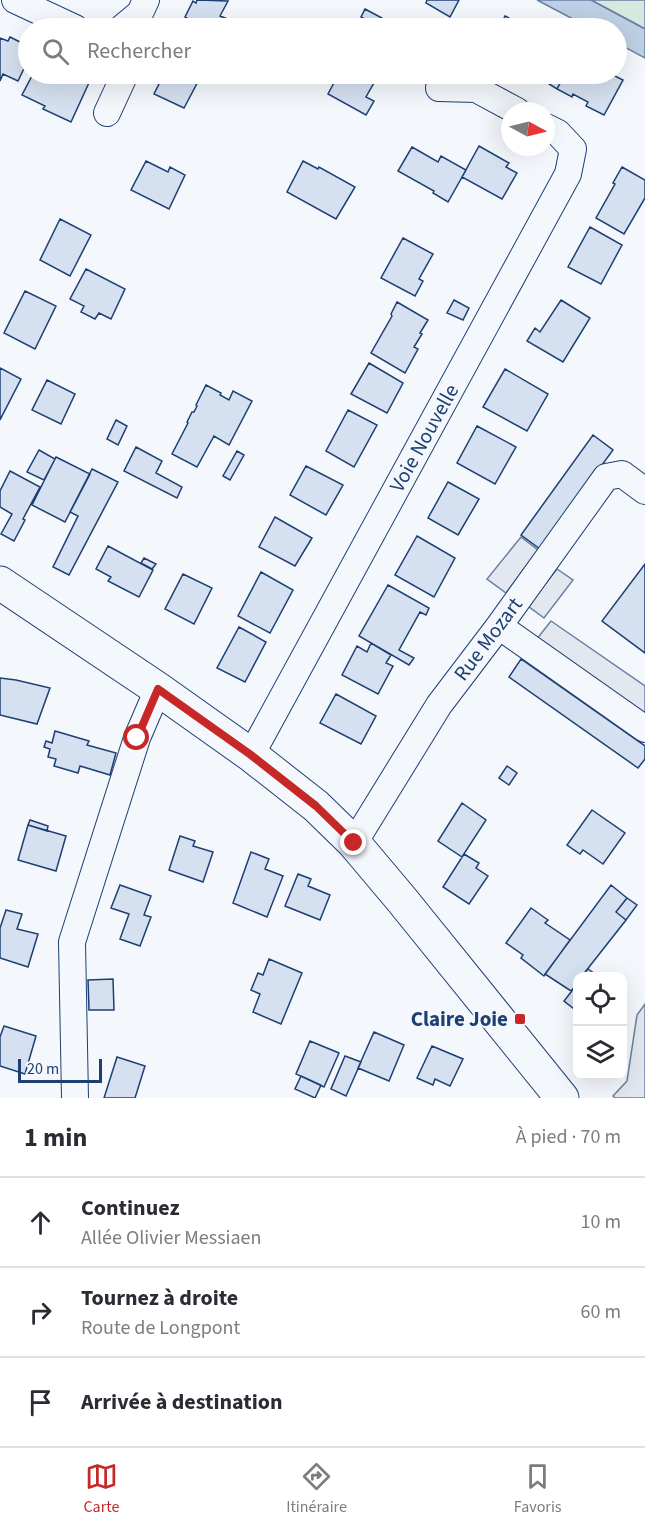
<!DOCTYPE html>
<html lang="fr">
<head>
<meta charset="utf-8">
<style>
  :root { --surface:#fff; --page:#f7f7f7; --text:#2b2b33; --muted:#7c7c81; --line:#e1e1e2; --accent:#c62828 }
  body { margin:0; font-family:"Source Sans 3",sans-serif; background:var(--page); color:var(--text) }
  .controls { position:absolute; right:18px; bottom:18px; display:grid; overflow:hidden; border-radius:12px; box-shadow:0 6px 24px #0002 }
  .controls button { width:54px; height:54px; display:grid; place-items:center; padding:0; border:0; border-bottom:2px solid var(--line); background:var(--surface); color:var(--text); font:30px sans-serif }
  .compass { position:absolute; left:501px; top:102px; width:54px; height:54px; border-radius:50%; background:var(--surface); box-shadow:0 6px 24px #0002; rotate:97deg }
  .scale { position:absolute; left:18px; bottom:15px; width:84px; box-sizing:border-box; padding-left:6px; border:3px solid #1d3f73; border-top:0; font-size:16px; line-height:21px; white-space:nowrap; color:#1d3f73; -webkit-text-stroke:4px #f4f7fb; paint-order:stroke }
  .stop { position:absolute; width:18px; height:18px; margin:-14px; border:4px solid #c62828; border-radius:50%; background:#fff }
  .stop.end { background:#c62828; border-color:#fff; box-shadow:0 2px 6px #0008 }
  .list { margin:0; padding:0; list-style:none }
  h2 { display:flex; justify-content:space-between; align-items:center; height:78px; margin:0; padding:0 24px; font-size:26px }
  h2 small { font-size:20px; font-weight:400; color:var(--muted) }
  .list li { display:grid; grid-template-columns:39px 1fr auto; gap:18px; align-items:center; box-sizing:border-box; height:90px; padding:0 24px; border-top:2px solid var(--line) }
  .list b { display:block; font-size:22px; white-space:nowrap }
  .list p { margin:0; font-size:20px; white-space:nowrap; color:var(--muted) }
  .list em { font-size:20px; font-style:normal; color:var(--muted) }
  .icon { flex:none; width:33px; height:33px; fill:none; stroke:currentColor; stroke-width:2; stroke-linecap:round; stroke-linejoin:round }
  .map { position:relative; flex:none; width:645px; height:1098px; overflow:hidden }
  .search { position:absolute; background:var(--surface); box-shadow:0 6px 24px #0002; left:18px; right:18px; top:18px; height:66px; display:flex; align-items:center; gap:15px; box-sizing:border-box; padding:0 21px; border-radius:33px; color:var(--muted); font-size:22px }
  .sheet { height:348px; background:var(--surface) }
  nav { display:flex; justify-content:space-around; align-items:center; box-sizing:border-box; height:84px; border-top:2px solid var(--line); background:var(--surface); font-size:16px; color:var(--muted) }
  nav a { display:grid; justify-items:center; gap:3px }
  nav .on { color:var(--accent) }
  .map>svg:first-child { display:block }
  .green { fill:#d7e8df; stroke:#687fa3; stroke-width:1.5 }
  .parking { fill:#e3e8f0; stroke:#687fa3; stroke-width:1.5 }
  .water { fill:#bed0e5; stroke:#687fa3; stroke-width:1.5 }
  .building { fill:#d5e0f0; stroke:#1d3f73; stroke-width:1.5 }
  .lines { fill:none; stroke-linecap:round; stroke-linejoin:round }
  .street-casing { stroke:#1d3f73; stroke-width:28 }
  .secondary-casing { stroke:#1d3f73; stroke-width:35 }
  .street { stroke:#f4f7fb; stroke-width:26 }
  .secondary { stroke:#f4f7fb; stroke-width:33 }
  .route { stroke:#c62828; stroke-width:8 }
  .poi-dot { fill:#c62828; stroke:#f4f7fb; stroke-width:2 }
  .labels { text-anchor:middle; stroke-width:4.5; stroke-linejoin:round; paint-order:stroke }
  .street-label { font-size:21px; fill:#1d3f73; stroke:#f4f7fb }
  .poi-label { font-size:21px; font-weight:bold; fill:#1d3f73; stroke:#f4f7fb; text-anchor:end }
</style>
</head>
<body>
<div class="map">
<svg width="645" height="1098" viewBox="0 0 645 1098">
  <rect width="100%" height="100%" fill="#f4f7fb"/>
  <path class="green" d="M591,0H645V29L638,25Z"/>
  <path class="parking" d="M521,537L538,550L506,593L487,579Z
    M557,569L573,580L544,618L528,606Z
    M551,621L645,686V717L536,640Z
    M645,1004V1098H615L613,1096L627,1081L637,1015Z"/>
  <path class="water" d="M537,0H591L645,29V58L617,43L616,28H590Z"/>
  <path class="building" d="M197,0L228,1L220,16L230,20L226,28H188L192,21L185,17L193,1L196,3Z
    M427,0H459L450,17L426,3Z
    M365,9L382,18L376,28H371L365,25L367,20L361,17Z
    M505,16L527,28H499Z
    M10,37L28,46V60L18,81L3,74L0,81V38L8,41Z
    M33,74H93L71,122L43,109L45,106L22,95Z
    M164,74H202L184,108L154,94Z
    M347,74H379L366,97L374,101L366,115L328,94L336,79L342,83Z
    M554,74H565L557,89L549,84Z
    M565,74H611L623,80L604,115L586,106L588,102L573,94L572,97L557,89Z
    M479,146L509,163L506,167L517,173L502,199L462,177Z
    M412,147L438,162L441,156L466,170L448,202L433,193L434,191L398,171Z
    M146,161L168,172L170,167L185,175L169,209L131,190Z
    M303,161L318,169L319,167L355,187L336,219L287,192Z
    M622,167L645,180V198L624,234L596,218L615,184L613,183Z
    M60,219L91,235L70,276L40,260Z
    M590,227L622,245L601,284L568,267Z
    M403,238L433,254L419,279L423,281L415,296L381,278Z
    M86,269L125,289L111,319L99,313L95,319L81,312L84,306L70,299Z
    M25,291L56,306L35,349L4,333Z
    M454,300L469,308L463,320L447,313Z
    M561,300L590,318L563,362L527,341L535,328L540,332Z
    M397,302L428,320L420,333L422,334L414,347L418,349L405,373L371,353L392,316L391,314Z
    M369,363L403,383L387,413L351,394Z
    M0,368L21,379L0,420Z
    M505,369L548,394L527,431L483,407Z
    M47,380L75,394L61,424L32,410Z
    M206,385L221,393L220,395L229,400L233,391L252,401L229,445L214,436L197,467L172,454L188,423L187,422L192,412H194L197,406L196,405Z
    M348,410L377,425L354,467L326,451Z
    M116,420L127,426L118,445L107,439Z
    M477,426L516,447L495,484L457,463Z
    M593,435L613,450L540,549L521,535Z
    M136,447L162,461L156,473L182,487L177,498L124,471Z
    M39,450L55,459L44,480L27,472Z
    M237,451L244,455L230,480L223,476Z
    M56,457L90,474L65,522L32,505Z
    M306,466L343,485L326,515L290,495Z
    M92,469L118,482L69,575L53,567L78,516L70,512Z
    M10,471L40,487L23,519L25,520L14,541L1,534L12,514L0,507V491Z
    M448,482L479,499L458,535L428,518Z
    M275,517L312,538L295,566L259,547Z
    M417,536L455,558L434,597L395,575Z
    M108,546L153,570L139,597L108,581L111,577L96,569Z
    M144,558L156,564L152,569L141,563Z
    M645,564V653L602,621Z
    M261,572L293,590L270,633L238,616Z
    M183,574L212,588L194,624L165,609Z
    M388,585L429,608L426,615L420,612L399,650L414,658L409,665L359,636Z
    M239,627L266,642L245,682L217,668Z
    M371,643L391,655L386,663L393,666L378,694L342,675L357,646L367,652Z
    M521,659L645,746V759L638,768L509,677Z
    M0,678L16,680L50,688L37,724L0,715Z
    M336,694L376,716L361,744L320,723Z
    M55,731L89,741L87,745L116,753L110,775L80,766L78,773L54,766L56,759L48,757L50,749L44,747L46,741L52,743Z
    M507,766L517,773L509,785L499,778Z
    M462,803L486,820L462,857L438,841Z
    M592,810L625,833L603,864L583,850L580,854L567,845Z
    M30,820L48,826L47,831L28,825Z
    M28,825L66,836L56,871L18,860Z
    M180,836L195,841L193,846L213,852L203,882L169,870Z
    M251,852L269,859L265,869L283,876L267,917L233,903Z
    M464,854L479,863L476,868L488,876L469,904L443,887Z
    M298,874L311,879L308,886L330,895L320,920L285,906Z
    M120,885L151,896L144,915L151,917L140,946L120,939L129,914L111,908Z
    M611,885L627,898L616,912L626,920L582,976H578V983L571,991L545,974Z
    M627,898L637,905L626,920L616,912Z
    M531,908L548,920L545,923L570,940L544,976L521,958L523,955L506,943Z
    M6,910L22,914L17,929L38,934L28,967L0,958V928Z
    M269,959L302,973L281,1024L253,1012L260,994L251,990L258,973L263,975Z
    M588,969L598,976H582Z
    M113,979L114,1010H89L88,980Z
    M578,983V1012L564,1001Z
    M4,1026L36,1036L25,1074L0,1066V1037Z
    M374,1032L404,1045L389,1081L358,1068Z
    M310,1041L339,1053L324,1087L296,1074Z
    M432,1046L463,1059L450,1086L435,1079L433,1085L417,1078Z
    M345,1056L361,1062L346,1096L331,1089Z
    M117,1057L145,1066L135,1098H104Z
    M301,1076L321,1085L315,1098L295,1089Z"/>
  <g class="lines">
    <g class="street-casing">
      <path id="street" d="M15,0L75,28
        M122,28L140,13L146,0
        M439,88L476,89L517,111
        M107,113L125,74
        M499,626L645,729
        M251,755L568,174L573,149L558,133L546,127
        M354,843L439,705L499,626L606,477L622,474L645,491
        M75,1098L72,942L137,738L158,689"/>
    </g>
    <g class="secondary-casing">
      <path id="secondary" d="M0,583L158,689L251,755L316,806L354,843L402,900L562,1098"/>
    </g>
    <use href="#street" class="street"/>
    <use href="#secondary" class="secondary"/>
  </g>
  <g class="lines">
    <path class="route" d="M137,738L158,689L251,755L316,806L354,843"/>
  </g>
  <rect class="poi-dot" x="514" y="1013" width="12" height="12" rx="3"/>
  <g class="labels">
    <g class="street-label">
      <text transform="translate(424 438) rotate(-61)" y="7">Voie Nouvelle</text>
      <text transform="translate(488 639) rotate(-53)" y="7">Rue Mozart</text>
    </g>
    <g class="poi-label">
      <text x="508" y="1026">Claire Joie</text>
    </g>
  </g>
</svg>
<div class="controls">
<button><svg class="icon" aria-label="locate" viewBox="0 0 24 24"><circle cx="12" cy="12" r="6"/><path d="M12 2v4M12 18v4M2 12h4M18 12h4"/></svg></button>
<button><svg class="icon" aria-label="layers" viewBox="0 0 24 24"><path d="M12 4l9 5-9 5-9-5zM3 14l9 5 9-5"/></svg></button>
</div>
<svg class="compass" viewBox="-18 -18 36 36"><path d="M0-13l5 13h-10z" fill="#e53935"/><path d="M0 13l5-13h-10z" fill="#7c7c81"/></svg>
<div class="scale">20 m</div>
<div class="stop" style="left:137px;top:738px"></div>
<div class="stop end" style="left:354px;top:843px"></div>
<div class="search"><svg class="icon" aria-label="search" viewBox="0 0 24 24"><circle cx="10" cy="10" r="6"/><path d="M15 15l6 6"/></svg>Rechercher</div>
</div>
<section class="sheet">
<h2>1 min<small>À pied · 70 m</small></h2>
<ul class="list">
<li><svg class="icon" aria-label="ahead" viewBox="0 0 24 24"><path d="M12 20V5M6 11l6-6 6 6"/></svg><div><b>Continuez</b><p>Allée Olivier Messiaen</p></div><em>10 m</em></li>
<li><svg class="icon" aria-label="right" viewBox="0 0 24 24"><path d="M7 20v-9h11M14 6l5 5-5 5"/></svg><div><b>Tournez à droite</b><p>Route de Longpont</p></div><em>60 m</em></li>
<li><svg class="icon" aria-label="arrive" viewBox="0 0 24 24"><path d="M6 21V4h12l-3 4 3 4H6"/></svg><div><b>Arrivée à destination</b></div></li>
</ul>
</section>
<nav>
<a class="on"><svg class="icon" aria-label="map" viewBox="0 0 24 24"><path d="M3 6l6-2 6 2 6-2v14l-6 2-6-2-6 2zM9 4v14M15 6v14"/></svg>Carte</a>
<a><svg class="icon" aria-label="directions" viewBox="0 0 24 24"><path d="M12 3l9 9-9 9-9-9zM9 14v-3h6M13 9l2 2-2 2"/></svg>Itinéraire</a>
<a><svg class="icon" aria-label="saved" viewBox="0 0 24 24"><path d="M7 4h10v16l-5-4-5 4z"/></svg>Favoris</a>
</nav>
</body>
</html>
